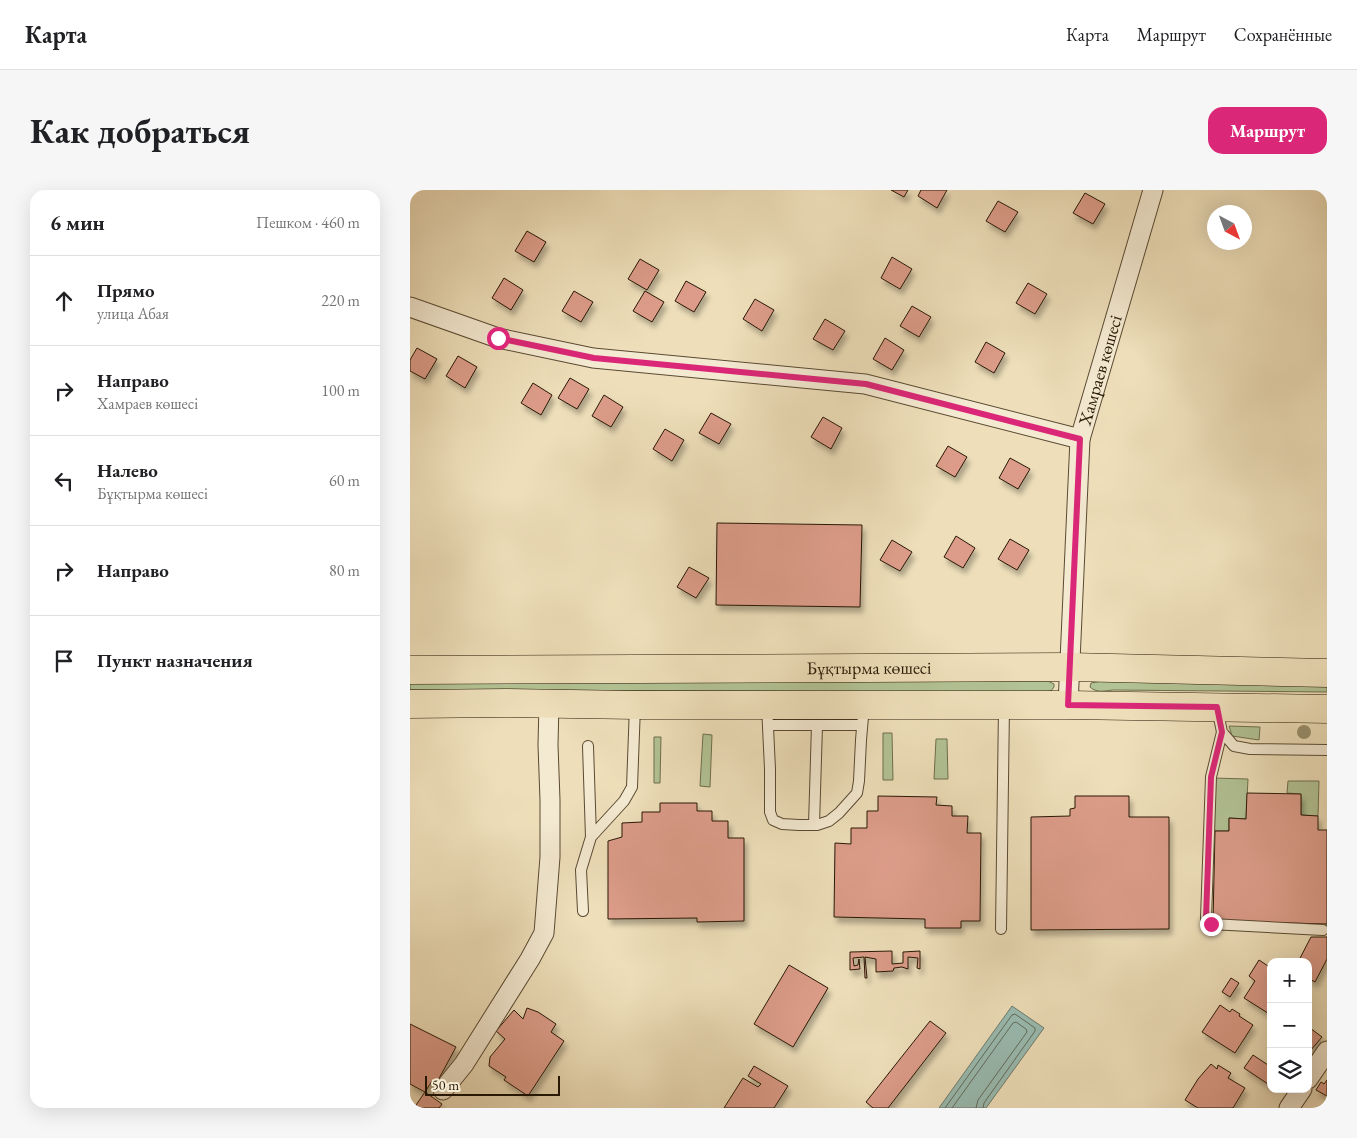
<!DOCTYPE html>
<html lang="ru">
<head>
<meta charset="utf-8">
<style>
  :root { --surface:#fff; --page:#f6f6f6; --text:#202124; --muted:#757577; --line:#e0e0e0; --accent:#db2777 }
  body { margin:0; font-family:"EB Garamond",serif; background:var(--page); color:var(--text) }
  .controls { position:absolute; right:15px; bottom:15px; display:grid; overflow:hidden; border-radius:10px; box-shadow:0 5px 20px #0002 }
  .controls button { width:45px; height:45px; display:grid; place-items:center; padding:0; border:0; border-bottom:1px solid var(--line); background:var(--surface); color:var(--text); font:25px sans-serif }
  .compass { position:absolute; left:797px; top:15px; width:45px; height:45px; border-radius:50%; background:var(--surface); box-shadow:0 5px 20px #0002; rotate:139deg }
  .scale { position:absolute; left:15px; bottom:12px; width:135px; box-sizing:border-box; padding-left:5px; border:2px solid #281804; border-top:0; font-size:14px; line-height:18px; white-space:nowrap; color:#281804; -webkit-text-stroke:4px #f4ead2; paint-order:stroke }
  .stop { position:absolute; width:15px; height:15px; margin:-11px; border:4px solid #db2777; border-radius:50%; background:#fff }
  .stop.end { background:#db2777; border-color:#fff; box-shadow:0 1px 5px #0008 }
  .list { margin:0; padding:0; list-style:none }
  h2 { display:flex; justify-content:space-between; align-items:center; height:65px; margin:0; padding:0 20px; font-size:21px }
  h2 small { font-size:16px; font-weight:400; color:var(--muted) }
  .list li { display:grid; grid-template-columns:32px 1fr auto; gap:15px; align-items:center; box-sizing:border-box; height:90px; padding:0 20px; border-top:1px solid var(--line) }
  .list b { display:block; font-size:19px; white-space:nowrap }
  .list p { margin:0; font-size:16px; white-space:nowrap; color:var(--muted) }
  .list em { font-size:16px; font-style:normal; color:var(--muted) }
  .icon { flex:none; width:28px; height:28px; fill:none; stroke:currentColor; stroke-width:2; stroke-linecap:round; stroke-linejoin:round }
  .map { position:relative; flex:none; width:917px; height:918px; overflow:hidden; border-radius:15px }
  header { display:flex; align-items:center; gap:30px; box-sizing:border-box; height:70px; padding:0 25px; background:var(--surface); border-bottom:1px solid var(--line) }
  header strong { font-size:24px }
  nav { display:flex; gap:28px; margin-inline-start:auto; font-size:18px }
  .intro { display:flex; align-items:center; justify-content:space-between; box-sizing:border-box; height:120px; padding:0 30px }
  h1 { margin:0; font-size:35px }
  .button { padding:12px 22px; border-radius:15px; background:var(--accent); color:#fff; font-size:18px; font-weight:700 }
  main { display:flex; gap:30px; padding:0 30px }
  aside { flex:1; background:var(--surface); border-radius:15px; box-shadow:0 5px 20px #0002 }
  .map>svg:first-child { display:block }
  .green { fill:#b2c395; stroke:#6d6e4c }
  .water { fill:#99bcb2; stroke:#6c7a6c }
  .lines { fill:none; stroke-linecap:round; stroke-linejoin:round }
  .shore { stroke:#606a5b; stroke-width:1 }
  .building { fill:#dc9c89; stroke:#281804; filter:url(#shadow) }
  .service-casing { stroke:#5a4a32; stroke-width:12 }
  .minor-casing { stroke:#5a4a32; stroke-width:21 }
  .primary-casing { stroke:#281804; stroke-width:29 }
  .service { stroke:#f4ead2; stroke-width:10 }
  .minor { stroke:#f4ead2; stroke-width:19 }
  .primary { stroke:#eedfba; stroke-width:28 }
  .tree { fill:#988e6e }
  .route { stroke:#db2777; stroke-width:6 }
  .labels { text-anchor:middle; stroke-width:4.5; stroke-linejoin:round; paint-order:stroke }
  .street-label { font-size:18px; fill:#281804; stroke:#f4ead2 }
</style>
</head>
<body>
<header>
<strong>Карта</strong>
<nav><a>Карта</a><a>Маршрут</a><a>Сохранённые</a></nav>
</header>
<div class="intro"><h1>Как добраться</h1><a class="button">Маршрут</a></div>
<main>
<aside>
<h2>6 мин<small>Пешком · 460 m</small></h2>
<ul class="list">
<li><svg class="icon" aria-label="ahead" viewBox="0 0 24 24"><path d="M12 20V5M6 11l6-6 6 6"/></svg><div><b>Прямо</b><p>улица Абая</p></div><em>220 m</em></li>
<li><svg class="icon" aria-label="right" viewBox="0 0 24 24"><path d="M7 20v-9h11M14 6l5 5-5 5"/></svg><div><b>Направо</b><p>Хамраев көшесі</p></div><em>100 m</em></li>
<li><svg class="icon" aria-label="left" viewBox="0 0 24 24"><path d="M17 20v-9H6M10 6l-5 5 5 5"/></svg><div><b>Налево</b><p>Бұқтырма көшесі</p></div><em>60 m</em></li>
<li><svg class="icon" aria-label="right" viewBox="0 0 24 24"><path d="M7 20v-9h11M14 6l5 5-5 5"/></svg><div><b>Направо</b></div><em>80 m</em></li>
<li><svg class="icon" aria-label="arrive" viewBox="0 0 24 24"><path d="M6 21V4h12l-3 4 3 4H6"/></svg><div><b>Пункт назначения</b></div></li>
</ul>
</aside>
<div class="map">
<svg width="917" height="918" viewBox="0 0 917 918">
  <defs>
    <filter id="shadow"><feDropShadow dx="3" dy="5.5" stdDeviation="2.5" flood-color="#0004"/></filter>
  </defs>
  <rect width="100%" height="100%" fill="#eedfba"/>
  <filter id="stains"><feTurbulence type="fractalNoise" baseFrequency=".004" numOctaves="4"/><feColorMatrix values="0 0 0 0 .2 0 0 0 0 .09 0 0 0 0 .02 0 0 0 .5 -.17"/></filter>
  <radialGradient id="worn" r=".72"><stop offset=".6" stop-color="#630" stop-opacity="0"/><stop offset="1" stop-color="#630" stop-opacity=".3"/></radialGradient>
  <path class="green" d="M703,489L917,492V502L703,500C695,501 686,503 680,497L681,493Z
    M0,490L628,491H638L644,494V497L641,501L631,502L0,500Z
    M819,536L850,537L849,550L822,546Z
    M473,543H482L483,590H473Z
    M293,544L302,545L300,597L290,596Z
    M244,547H251L250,593H244Z
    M526,549H537L538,589H524Z
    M803,588L838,589L836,629L819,628V641H805L802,637Z
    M878,591H909L908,626L891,625V604L877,603Z"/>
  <path class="water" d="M602,816L634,838L576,918H529Z"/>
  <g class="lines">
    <path class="shore" d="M535,918L602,825L605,824L625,838V841L574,913L573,918
      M542,918L603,833L606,832L616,839L617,842L568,910L566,918"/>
  </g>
  <path class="building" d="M481,0H498L494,7Z
    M511,0H537L527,18L508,6Z
    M675,3L695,14L683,34L663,23Z
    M588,11L608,22L595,42L576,31Z
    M117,41L136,52L124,72L105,61Z
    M482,67L502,79L490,99L471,88Z
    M230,69L249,80L237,100L218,89Z
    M94,88L113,100L101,120L82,108Z
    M276,91L296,102L284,122L265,111Z
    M618,93L637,104L625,124L606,113Z
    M164,101L183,112L171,132L152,121Z
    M235,101L254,112L242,132L223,121Z
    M345,109L364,120L352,141L333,129Z
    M502,116L521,127L509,147L490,136Z
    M415,129L435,141L423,160L403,149Z
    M475,148L494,160L482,180L463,169Z
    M576,152L595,163L584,183L565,172Z
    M7,158L27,169L15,189L0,181V170Z
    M48,166L67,177L55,198L36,186Z
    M160,188L179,199L167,219L148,208Z
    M123,193L142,205L131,225L111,213Z
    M194,205L213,217L201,237L182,226Z
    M301,223L321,234L309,254L289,243Z
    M413,227L432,238L421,259L401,247Z
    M255,239L274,250L262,271L243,259Z
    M538,256L557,267L545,287L526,276Z
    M600,268L620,279L608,299L589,288Z
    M307,333L452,335L450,417L306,415Z
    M546,346L565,358L553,378L534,367Z
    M600,349L619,360L607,380L588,369Z
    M482,350L502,362L490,381L470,370Z
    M279,377L299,388L286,408L267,397Z
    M837,603L891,604V625L908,626V640H917V734L803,731L805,641H819V628L836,629Z
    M468,606L527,607L526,615L542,616V626H558L557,643H571L570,731H551V738H515V729L424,727L425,653L441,654V638H457V621H468Z
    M665,606H719V627H759V739L621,740V627L660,626V619L665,618Z
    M250,613H287V621H302V631H318V648H334V731L287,732V728L198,729V651L212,647V633L232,632V622H250Z
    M901,747H917V769L905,792L898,788V772H888Z
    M482,761V774L493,773V762L510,761V779L507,778L508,768L498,767V779L492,777L484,778L483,781L466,782V769L455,767L457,788H455L454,767L443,768L444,776L448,775L449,769L450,779L440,780V762Z
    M849,770L861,778V825L834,808L845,791L839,786Z
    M379,775L418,798L383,857L344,834Z
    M821,788L829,793L820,807L812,802Z
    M810,815L820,822L822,819L830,824L829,826L843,835L825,863L792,842Z
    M117,818L128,822L146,834L141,842L154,851L118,906L94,890L96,887L79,876L80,867L95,849L86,841L104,820L113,829Z
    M520,831L536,843L478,918H463L456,912Z
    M0,834L46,857L26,894L22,891L15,902L0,894Z
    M900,838L912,847L900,861L898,860V840Z
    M843,865L861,877V896L834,878Z
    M801,874L807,879L808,875L821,883L818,888L835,898L823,918H788L775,910L788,889Z
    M344,876L378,896L364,918H314L333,888L348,897L351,894L338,886Z
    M917,890V906L906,900L911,892L914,894Z
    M15,902L32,914L29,918H4Z"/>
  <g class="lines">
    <g class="service-casing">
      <path id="service" d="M357,516L360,579V622L363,630L372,634L389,635H407L419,631L429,623L447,603L449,591L451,550L454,515
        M807,518L812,542L824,556L840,559L917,560
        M358,535H452
        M812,542L801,587L796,728L798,732L801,734L913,740
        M178,556L181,647
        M404,635L407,535
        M173,721L171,680L181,647L214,611L222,597L225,516
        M591,739L594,516"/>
    </g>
    <g class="minor-casing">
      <g id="minor">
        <path d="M0,117L88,148L183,168L455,194L670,249"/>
        <path id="s1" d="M658,515L670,249L743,0"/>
        <path d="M898,889L917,861"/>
        <path d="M33,900L54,874L120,769L134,743L140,667V610L138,555L139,513"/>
        <path d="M879,918L892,899"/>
      </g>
    </g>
    <g class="primary-casing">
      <g id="primary">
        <path id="s2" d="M0,480L660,477L917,483"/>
        <path d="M0,514L97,513L225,515H658L917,519"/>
      </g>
    </g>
    <use href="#service" class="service"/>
    <use href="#minor" class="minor"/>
    <use href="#primary" class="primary"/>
  </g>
  <circle class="tree" cx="894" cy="542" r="7"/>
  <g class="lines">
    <path class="route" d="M88,148L184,168L456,194L670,249L658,515L807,517L812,542L801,587L796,728L798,732L801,734"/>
  </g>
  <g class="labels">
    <g class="street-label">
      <text dy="6" stroke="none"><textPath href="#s1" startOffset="338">Хамраев көшесі</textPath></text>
      <text dy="6" stroke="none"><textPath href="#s2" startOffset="459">Бұқтырма көшесі</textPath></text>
    </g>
  </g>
  <rect width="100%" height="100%" filter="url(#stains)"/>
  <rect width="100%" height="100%" fill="url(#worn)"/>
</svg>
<div class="controls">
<button>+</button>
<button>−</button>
<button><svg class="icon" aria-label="layers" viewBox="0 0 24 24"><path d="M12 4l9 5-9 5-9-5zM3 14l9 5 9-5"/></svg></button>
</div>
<svg class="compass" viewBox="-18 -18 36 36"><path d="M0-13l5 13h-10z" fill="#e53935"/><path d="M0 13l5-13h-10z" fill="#757577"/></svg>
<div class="scale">50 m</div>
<div class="stop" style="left:88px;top:148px"></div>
<div class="stop end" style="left:801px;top:734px"></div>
</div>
</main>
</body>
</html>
